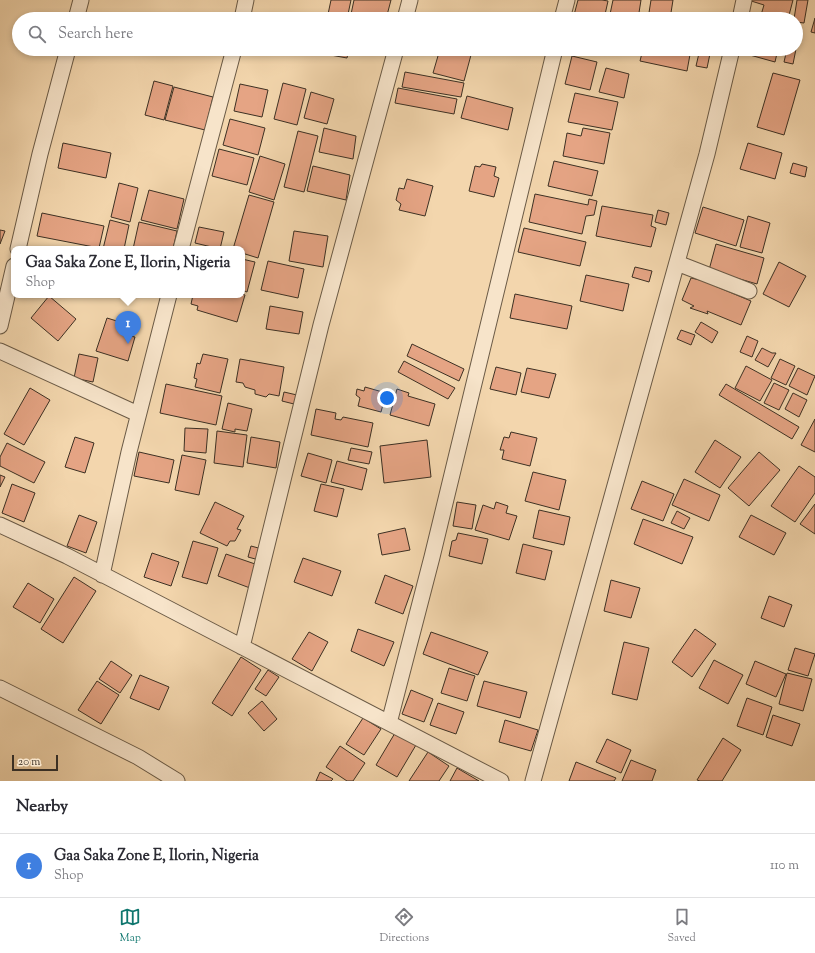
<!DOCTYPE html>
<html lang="en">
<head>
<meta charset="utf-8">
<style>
  :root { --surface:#fff; --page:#f7f7f7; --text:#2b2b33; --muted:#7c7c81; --line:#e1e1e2; --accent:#0f766e }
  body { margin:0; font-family:"Sorts Mill Goudy",serif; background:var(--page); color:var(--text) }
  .scale { position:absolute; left:12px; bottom:10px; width:46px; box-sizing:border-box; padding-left:4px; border:2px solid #3c3023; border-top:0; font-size:11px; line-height:14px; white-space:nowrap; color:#3c3023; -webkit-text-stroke:3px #f7e4ca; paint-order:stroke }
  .you { position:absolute; left:387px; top:398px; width:14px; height:14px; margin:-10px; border:3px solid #fff; border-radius:50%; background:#1a73e8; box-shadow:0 0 0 6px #1a73e833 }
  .badge { display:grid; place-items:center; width:26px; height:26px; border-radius:50%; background:var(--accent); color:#fff; font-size:13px; font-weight:700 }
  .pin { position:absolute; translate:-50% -33px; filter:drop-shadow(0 1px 2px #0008) }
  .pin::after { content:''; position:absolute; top:21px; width:14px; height:12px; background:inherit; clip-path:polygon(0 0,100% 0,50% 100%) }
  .popup { position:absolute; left:11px; top:246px; width:234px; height:52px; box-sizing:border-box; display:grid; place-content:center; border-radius:8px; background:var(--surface); filter:drop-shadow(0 1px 3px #0005); font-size:13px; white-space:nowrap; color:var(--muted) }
  .popup b { font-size:15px; color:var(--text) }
  .popup::after { content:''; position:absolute; left:50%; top:100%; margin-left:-8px; border:8px solid transparent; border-top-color:var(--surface) }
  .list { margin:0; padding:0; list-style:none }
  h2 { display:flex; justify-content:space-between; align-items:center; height:52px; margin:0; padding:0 16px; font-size:17px }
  h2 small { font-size:13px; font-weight:400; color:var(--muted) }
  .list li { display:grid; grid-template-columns:26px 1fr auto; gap:12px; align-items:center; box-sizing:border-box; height:64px; padding:0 16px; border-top:1px solid var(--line) }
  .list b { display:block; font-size:15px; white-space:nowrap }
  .list p { margin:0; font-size:13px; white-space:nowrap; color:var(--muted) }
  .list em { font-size:13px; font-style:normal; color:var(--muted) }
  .icon { flex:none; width:22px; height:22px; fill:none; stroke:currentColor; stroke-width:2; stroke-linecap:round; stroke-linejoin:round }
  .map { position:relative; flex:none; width:815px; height:781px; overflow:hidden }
  .search { position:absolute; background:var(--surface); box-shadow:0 2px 6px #0003; left:12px; right:12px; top:12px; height:44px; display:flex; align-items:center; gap:10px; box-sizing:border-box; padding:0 14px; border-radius:22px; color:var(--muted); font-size:15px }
  .sheet { height:116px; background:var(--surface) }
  nav { display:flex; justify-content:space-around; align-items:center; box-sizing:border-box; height:56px; border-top:1px solid var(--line); background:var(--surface); font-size:11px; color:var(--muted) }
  nav a { display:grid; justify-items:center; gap:2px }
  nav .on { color:var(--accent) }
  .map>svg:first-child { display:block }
  .building { fill:#e5a484; stroke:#3c3023 }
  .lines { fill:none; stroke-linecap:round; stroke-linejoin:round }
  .street-casing { stroke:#6a5a46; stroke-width:17 }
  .street { stroke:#f7e4ca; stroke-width:15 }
</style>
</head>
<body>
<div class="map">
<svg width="815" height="781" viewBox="0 0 815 781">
  <rect width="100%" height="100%" fill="#f3d6ad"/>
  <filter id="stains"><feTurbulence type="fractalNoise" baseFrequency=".005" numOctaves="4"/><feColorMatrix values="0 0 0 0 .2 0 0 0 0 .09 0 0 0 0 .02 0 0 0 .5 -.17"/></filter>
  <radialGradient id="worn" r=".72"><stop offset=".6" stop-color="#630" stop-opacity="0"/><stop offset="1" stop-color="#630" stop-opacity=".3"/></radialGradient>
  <path class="building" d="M331,0H351L347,19H327Z
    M354,0H391L386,19H350Z
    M578,0H602L608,1L604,19H591L574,15Z
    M613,0H641L638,19H609Z
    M651,0H673L670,19H648Z
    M748,0H793L788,19H776L761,15L764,5Z
    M797,0H808L804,23L796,22V19H794Z
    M815,18V33L811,32Z
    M796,38L798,39L793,64L784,62L787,49H796Z
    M326,49H349L347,58L325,54Z
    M440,49H451L471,55L464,81L433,73Z
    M643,49H691L687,71L640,61Z
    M700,49H711L707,68L696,66Z
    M740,49H778L775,62L739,52Z
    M572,56L597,62L590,90L565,84Z
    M606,68L629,74L624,98L599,92Z
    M405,72L464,83L461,97L402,87Z
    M773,73L800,80L784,135L757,127Z
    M154,81L173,86L164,120L145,115Z
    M283,83L306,89L297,125L274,119Z
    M240,84L268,90L262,117L234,111Z
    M174,87L213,97L205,130L165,120Z
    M398,88L457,99L454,114L395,103Z
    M311,92L334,99L327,124L304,118Z
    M575,93L618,102L612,130L568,122Z
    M467,96L513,108L508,130L461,118Z
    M230,119L265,128L258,155L223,145Z
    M324,128L356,136L353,159L319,152Z
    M583,128L610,133L604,164L563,156L567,133L581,136Z
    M298,131L318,136L304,192L284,187Z
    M63,143L111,153L106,178L58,168Z
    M748,143L782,153L775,179L740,169Z
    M219,149L254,158L247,185L212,176Z
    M260,156L285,164L274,200L249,192Z
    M554,161L598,171L592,196L548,186Z
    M793,163L807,167L805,177L790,173Z
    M482,164L496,167L494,176L499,178L494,197L469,191L475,166L480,167Z
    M313,166L350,175L346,200L307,191Z
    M407,179L433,186L425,216L399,210L401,204L396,200L399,188L404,189Z
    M119,183L138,188L130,222L111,217Z
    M149,190L184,199L177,229L141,220Z
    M535,194L588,205L589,199L597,201L594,215L586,216L582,234L529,222Z
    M249,195L274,202L258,258L242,253V249H233Z
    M602,206L653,215L651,226L656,228L651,247L596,236Z
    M703,207L744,220L736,246L695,233Z
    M658,210L669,213L666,225L655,222Z
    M42,213L104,226L99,248L37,236Z
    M748,216L770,223L762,253L740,247Z
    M110,220L129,225L124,249H103Z
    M139,222L177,231L173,249H133Z
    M199,227L224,232L220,249L195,243Z
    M524,228L586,242L580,266L518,252Z
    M0,230L5,231L0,244Z
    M294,231L328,236L323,267L289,261Z
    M716,244L764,258L757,284L709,270Z
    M242,259L255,262L247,292L242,290Z
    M268,261L304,269L298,298L261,290Z
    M779,262L806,276L789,307L763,294Z
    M635,267L652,271L649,282L632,277Z
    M586,275L629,284L623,311L580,301Z
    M691,278L718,284L715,286L751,301L741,325L707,311L708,314L690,308L694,306L682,300Z
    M242,294L245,295L237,322L197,310L198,306L191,304L193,295Z
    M515,294L572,306L567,329L510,318Z
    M49,296L76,319L58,341L31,318Z
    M270,306L303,312L299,334L266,329Z
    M107,318L133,326L130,336L135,337L128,361L96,351Z
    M701,322L718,332L712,343L695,332Z
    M681,330L695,335L691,345L677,339Z
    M747,336L758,341L752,357L740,352Z
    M412,344L464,369L459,381L407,356Z
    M762,348L772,353H776L768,367L755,360Z
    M79,354L98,358L93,382L74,378Z
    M203,354L228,359L220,393L195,387L197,379L194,378L197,363L200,364Z
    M240,359L284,367L279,396L269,394L266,397L255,394V390L245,387L243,383L236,382Z
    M780,359L795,366L786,385L771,378Z
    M404,361L455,388L448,399L398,372Z
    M746,366L772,380L760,401L735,388Z
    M496,367L521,373L516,395L490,389Z
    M527,368L556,374L549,398L521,392Z
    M798,368L815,376L807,395L789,386Z
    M774,383L789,390L779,410L764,403Z
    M166,384L222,396L216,425L160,413Z
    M726,384L799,427L792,439L719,395Z
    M365,387L386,393L381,412L358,406L360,398L356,395L357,389L364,391Z
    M30,388L50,400L24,445L4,434Z
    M397,389L409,393L408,396L435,404L429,426L390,415Z
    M284,392L297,395L294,404L282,401Z
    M793,393L807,400L799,417L785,409Z
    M228,403L252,409L247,431L235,429V432L222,429Z
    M316,409L336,413L335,419L341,420L343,417L373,423L368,447L311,435Z
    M815,419V452L801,445Z
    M185,428L208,429L206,453L184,451Z
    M217,431L247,435L243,467L214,463Z
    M511,432L537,438L530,466L502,459L504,450H500L504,437L509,438Z
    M75,437L94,443L85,473L65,467Z
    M251,437L280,442L276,468L247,463Z
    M427,440L431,477L384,483L380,446Z
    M715,440L741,457L720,488L695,472Z
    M7,443L45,462L34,483L0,466V457Z
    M351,448L372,452L369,464L348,460Z
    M139,452L174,460L169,483L134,476Z
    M759,452L780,470L749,506L728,488Z
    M308,453L332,460L326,483L301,476Z
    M182,455L206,460L199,495L175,490Z
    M337,461L367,469L362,490L331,482Z
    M799,466L815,477V493L795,522L771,506Z
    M533,472L566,480L559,510L525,501Z
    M0,475L5,477L0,487Z
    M684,479L720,495L709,521L672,505Z
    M642,481L674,494L663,521L631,509Z
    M12,484L35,493L24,522L2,513Z
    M321,484L344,489L337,517L314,511Z
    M215,502L244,516L237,529L241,530L235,541H230L227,546L200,533Z
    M457,502L476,505L472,529L453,526Z
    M496,502L508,506L506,513L517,516L509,540L475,530L483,505L494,509Z
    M815,504V534L800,524Z
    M539,510L570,517L564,545L533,538Z
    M677,511L690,518L684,529L671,523Z
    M79,515L97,522L86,553L67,546Z
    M751,515L786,533L774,555L739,537Z
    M643,519L693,537L682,564L634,544Z
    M405,528L410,550L382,555L378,534Z
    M458,533L488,539L482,564L449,556L452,541L456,540Z
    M193,541L218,548L207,584L182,577Z
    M523,544L552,551L545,580L516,573Z
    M251,546L262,549L259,560L248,557Z
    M152,553L179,562L171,586L144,577Z
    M226,554L258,565L250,588L218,576Z
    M303,558L341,571L332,596L294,582Z
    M385,575L413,586L403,614L375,603Z
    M74,577L96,591L63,643L41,629Z
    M611,580L640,588L631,618L604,611Z
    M28,583L54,599L40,623L13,607Z
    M769,596L792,605L784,627L761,618Z
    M358,629L394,642L384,666L351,651Z
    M695,629L716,644L692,677L672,662Z
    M309,632L328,642L312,671L292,659Z
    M431,632L488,652L478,675L423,654Z
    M624,642L649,648L637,700L612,694Z
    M795,648L815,654L808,676L788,670Z
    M241,657L261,670L232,716L212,703Z
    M714,660L743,675L728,704L699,688Z
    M111,661L132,675L120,693L99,679Z
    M755,661L786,674L776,697L746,684Z
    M449,668L475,676L467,701L441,693Z
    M268,670L279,677L266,696L255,689Z
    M787,673L812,679L803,711L779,704Z
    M140,675L169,687L159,710L130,698Z
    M97,681L119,695L101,724L78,710Z
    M484,681L527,692L520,718L477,706Z
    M411,690L433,699L424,722L402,714Z
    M747,698L772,707L763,735L737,726Z
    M262,701L277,719L264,731L248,713Z
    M438,703L464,712L456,734L430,725Z
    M773,715L800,724L792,746L766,737Z
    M363,718L381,729L364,755L346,744Z
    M505,720L538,730L531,751L499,742Z
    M395,733L416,745L397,777L376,765Z
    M723,738L741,750L722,781H700L697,780Z
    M607,739L631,750L621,773L596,762Z
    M340,746L365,763L353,781H347L326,767Z
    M428,752L449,766L439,781H409Z
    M631,760L656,770L652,781H622Z
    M576,762L616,778L614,781H569Z
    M457,768L479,781H450Z
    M320,772L333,779L331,781H316Z"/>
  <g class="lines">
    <g class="street-casing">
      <path id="street" d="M76,19L81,0
        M242,19L246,0
        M405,19L410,0
        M562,19L567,0
        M740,19L744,0
        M18,249L40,154L68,49
        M181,249L234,49
        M677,263L749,291
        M0,326L14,266
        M0,351L138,414
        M0,525L67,556L501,781
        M102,575L129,452L169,295
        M242,647L321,325L396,49
        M0,688L138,757L177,781
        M389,723L432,557L555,49
        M533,781L707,154L732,49"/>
    </g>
    <use href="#street" class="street"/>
  </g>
  <rect width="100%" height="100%" filter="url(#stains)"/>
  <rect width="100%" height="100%" fill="url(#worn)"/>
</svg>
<div class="scale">20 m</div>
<div class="you"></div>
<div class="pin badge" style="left:128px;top:344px;background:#3f7fe0">1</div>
<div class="popup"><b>Gaa Saka Zone E, Ilorin, Nigeria</b>Shop</div>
<div class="search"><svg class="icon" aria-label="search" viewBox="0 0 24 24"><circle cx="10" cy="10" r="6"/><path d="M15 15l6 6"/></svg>Search here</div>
</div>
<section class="sheet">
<h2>Nearby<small></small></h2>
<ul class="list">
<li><span class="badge" style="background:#3f7fe0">1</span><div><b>Gaa Saka Zone E, Ilorin, Nigeria</b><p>Shop</p></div><em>110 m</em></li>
</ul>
</section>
<nav>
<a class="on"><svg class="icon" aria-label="map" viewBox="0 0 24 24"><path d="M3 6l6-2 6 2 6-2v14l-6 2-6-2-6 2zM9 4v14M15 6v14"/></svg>Map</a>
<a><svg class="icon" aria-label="directions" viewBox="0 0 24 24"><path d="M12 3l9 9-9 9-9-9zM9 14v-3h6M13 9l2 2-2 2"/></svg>Directions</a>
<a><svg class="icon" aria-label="saved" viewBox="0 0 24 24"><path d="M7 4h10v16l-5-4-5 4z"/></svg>Saved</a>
</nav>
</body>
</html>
